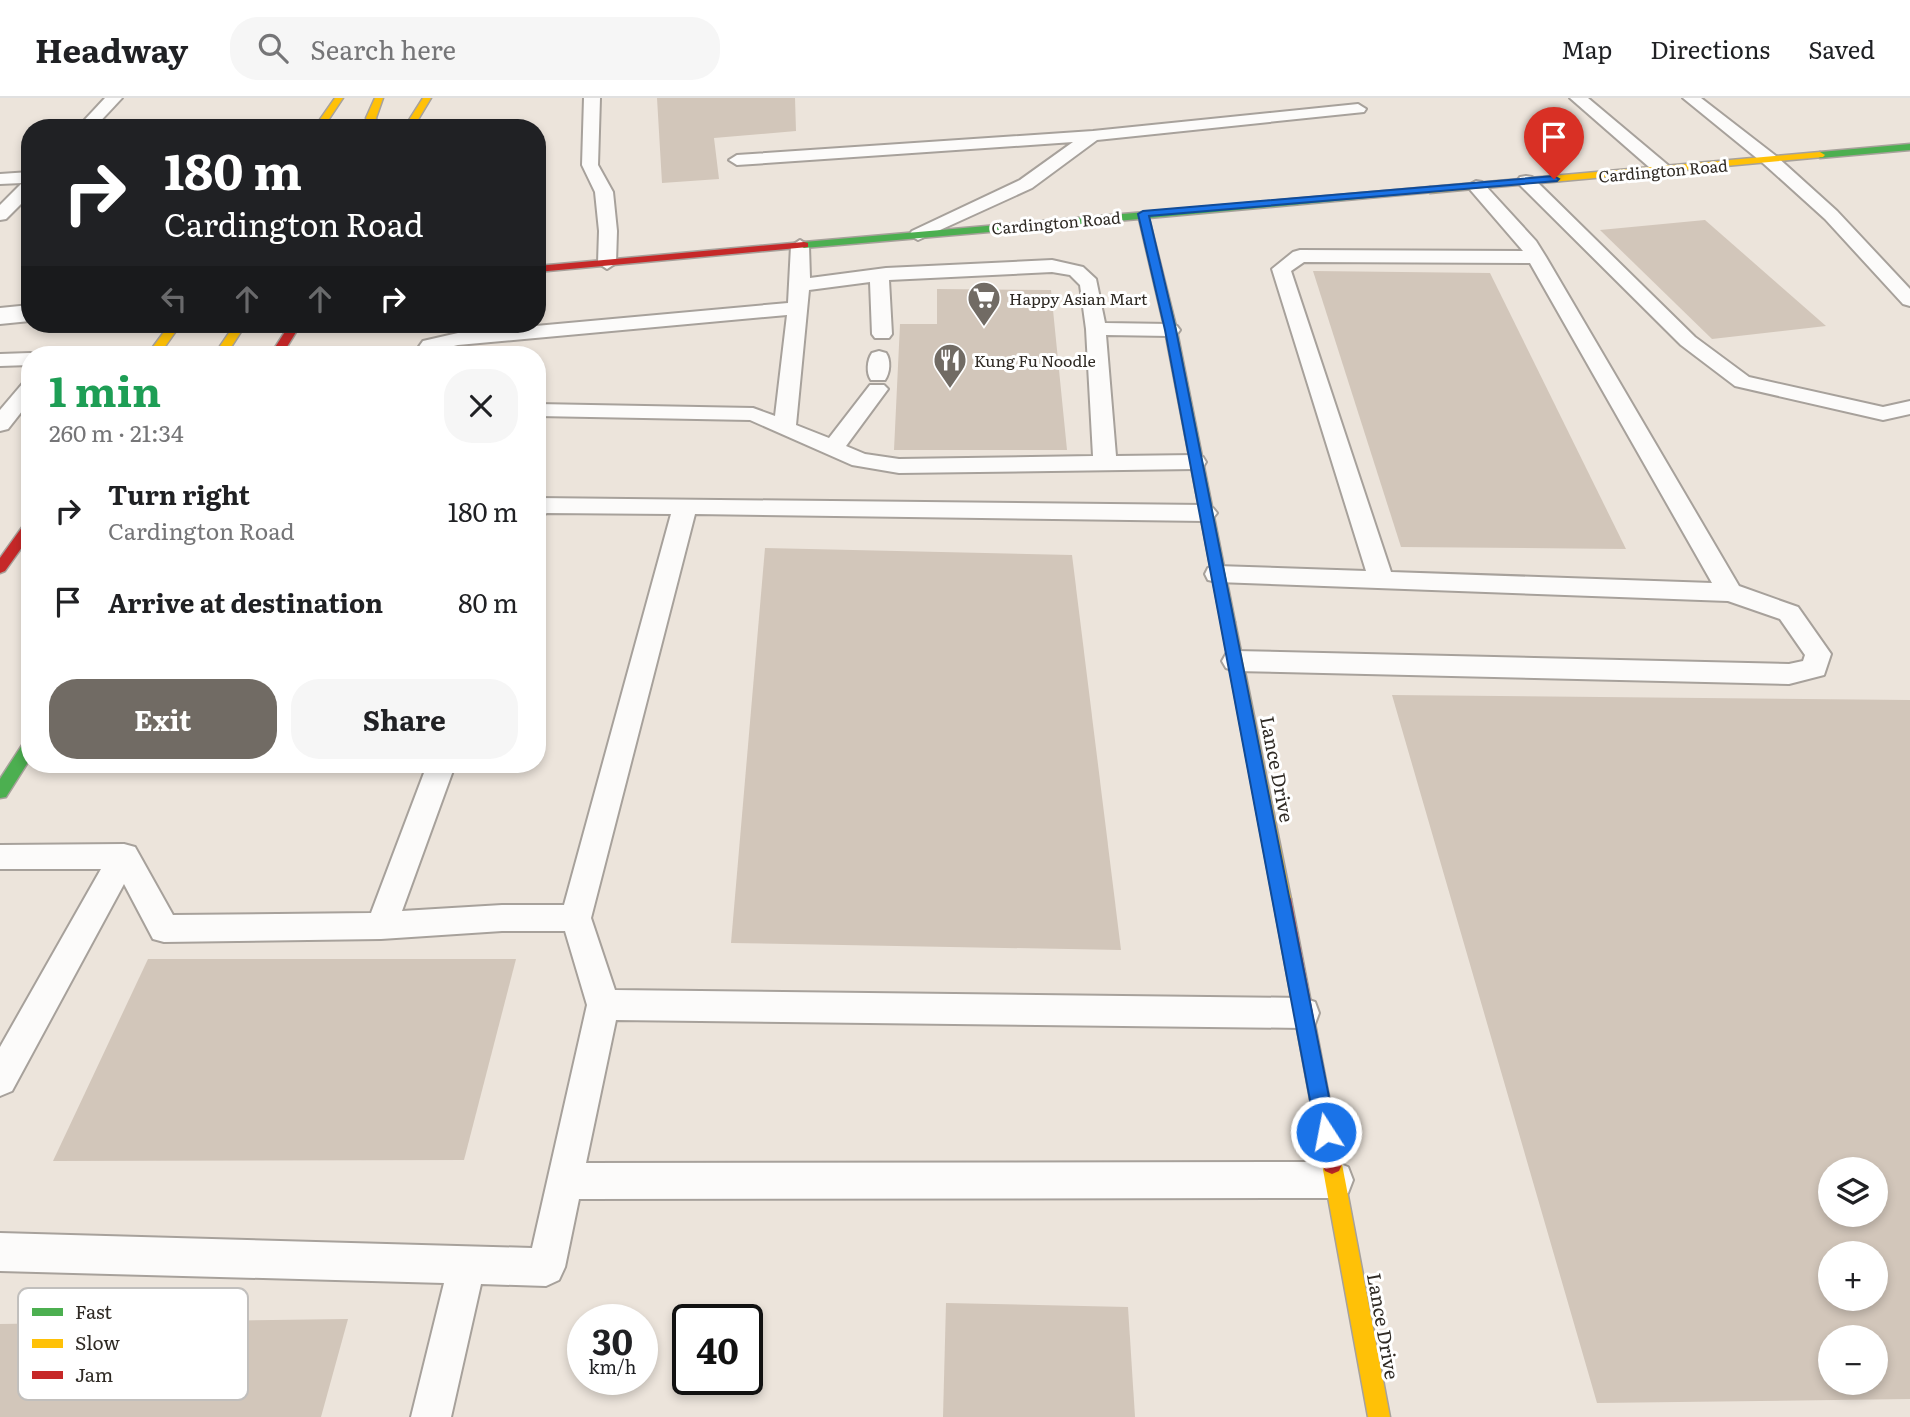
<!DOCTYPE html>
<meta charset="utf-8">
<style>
body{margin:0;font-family:Literata,serif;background:#f6f6f6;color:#202124;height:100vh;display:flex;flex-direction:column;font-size:26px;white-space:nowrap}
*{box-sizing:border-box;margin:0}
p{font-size:23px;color:#757577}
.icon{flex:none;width:38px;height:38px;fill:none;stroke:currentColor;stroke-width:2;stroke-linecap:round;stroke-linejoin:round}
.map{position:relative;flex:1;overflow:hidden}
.drawer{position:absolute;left:21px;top:248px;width:525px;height:427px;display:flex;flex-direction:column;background:#fff;border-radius:28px;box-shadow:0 4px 10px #0003}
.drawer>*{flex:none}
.banner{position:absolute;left:21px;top:21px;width:525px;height:214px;border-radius:28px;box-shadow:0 4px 10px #0003;background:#202124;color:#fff;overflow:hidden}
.buttons{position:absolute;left:1818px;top:1059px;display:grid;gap:14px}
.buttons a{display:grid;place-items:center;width:70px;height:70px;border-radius:50%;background:#fff;box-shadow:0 4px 10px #0003;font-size:35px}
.speed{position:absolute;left:567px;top:1206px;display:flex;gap:14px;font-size:35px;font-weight:700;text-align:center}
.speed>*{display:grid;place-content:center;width:91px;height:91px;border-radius:50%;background:#fff;box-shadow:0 4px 10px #0003;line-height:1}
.speed small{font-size:18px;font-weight:400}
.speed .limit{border:4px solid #111;border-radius:10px;background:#fff;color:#111}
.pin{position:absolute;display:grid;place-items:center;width:60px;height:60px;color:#fff;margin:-72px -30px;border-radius:50% 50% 50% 0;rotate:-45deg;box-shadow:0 0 7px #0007}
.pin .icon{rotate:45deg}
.me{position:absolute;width:77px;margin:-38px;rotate:349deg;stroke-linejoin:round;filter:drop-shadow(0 0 5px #0008)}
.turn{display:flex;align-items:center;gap:24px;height:147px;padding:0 28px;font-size:32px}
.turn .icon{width:91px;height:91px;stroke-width:2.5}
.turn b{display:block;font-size:49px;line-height:60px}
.lanes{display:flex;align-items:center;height:66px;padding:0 28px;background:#0003;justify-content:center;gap:35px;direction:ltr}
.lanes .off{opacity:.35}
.round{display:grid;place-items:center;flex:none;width:74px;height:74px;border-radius:28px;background:#f6f6f6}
.overview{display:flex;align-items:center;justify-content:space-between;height:119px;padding:0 28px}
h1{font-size:42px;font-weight:700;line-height:52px;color:#1e9e55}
.action{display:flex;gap:14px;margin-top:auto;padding:14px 28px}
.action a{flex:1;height:80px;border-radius:28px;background:#716b64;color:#fff;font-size:28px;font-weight:700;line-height:80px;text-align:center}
.action a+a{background:#f6f6f6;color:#202124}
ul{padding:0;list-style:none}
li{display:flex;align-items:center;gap:21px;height:91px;padding:0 28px}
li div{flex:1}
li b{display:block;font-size:26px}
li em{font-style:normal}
header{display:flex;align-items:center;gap:42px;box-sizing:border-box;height:98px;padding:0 35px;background:#fff;border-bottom:2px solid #e0e0e0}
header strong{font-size:33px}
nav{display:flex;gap:38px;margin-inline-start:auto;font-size:24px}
.search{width:490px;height:63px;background:#f6f6f6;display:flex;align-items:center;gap:18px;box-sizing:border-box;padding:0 24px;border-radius:28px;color:#757577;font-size:26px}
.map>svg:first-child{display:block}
.building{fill:#d2c6ba;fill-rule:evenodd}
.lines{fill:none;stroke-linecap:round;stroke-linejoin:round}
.lane-casing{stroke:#a7a19b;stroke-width:4}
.street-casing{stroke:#a7a19b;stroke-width:4}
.fast-casing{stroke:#a7a19b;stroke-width:3}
.slow-casing{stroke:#a7a19b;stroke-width:3}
.jam-casing{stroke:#a7a19b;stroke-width:3}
.lane{fill:#fcfbfa;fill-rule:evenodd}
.street{fill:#fcfbfa;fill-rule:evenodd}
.fast{fill:#4caf50;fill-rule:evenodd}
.slow{fill:#ffc107;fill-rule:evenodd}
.jam{fill:#c62828;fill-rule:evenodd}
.route{fill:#1a73e8;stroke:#114b97;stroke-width:2}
.labels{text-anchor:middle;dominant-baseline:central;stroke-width:6;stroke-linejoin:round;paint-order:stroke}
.far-street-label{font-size:16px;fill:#2f2a24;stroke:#fff}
.far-poi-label{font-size:16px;fill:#2f2a24;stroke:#fff;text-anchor:start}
.street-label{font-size:19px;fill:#2f2a24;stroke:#fff}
.key{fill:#fff;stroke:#c1bfbd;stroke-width:2}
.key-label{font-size:19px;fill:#2f2a24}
</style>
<header>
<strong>Headway</strong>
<div class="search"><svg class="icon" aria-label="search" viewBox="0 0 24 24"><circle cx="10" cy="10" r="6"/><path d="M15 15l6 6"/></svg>Search here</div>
<nav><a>Map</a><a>Directions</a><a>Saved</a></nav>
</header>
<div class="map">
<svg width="1910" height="1319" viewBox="0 0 1910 1319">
<rect width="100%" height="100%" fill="#ece4db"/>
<g class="building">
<path d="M657,0H795L796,33L714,40L719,81L662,85Z"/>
<path d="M1705,122L1826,228L1712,241L1600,132Z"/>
<path d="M1313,173L1490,175L1626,451L1401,449Z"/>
<path d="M937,191L1051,192L1067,352H894L900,226H937Z"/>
<path d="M765,450L1072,457L1121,852L731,845Z"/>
<path d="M1392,597L1910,602V1301L1597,1305ZM1830,1071H1876V1116H1830ZM1830,1155H1876V1200H1830ZM1830,1239H1876V1284H1830Z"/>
<path d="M148,861H516L464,1062L53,1063Z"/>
<path d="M946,1205L1128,1209L1135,1319H943Z"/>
<path d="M348,1221L321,1319H0V1226Z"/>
</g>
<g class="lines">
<defs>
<g id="lane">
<path d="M105,0H122L94,30H77Z"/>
<path d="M584,0H600L598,67L613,94L617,133L616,165L607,171L598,165L599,133L595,94L582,67Z"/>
<path d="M1570,0H1588L1669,68L1672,72L1669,76H1657Z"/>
<path d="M1683,0H1701L1776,58L1837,113L1910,191V208L1903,206L1825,121L1764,66Z"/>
<path d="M1358,6L1366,11L1364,14L1097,42L1032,90L918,142L909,137L912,133L1020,82L1073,44L737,67L729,62L737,57L1093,33Z"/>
<path d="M30,74V97L6,121L0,122V107L22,85L0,86V76Z"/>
<path d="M1526,78L1532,79L1695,239L1749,279L1883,309L1910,303V316L1883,322L1735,288L1681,247L1520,87L1517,83L1520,79Z"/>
<path d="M1476,83L1482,84L1536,143L1546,159L1739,488L1798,509L1831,556L1824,577L1789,586L1235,573L1226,570L1222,563L1226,556L1235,553L1789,566L1803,563L1805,557L1780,521L1728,503L1217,484L1208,482L1205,476L1208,470L1217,468L1366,473L1272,171L1293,154L1300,152L1523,153L1467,88ZM1304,164L1530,165L1712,485L1391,474L1291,173Z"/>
<path d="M800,142L809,148L810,180L886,170L1052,162L1083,169L1096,181L1105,225L1170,226L1177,228L1180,232L1177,236L1170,238L1106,237L1116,358L1195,357L1203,359L1206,364L1203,369L1195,371L899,375L852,367L750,322L537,318V306L753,310L775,318L787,217L458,247L437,252L433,257H413L423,243L458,235L788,205L791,148ZM1052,174L1070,177L1080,187L1086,231L1093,358L899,361L865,356L846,348L888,291L884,287H870L829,340L796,327L809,192L870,184L872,236L875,240H889L892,236L889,182Z"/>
<path d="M879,253L886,255C891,262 890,275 885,282H871C866,275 867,262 872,255Z"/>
<path d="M30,255L38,257H30V267L0,268V256Z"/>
<path d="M30,283V303L8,331L0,333V312L23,285Z"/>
<path d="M537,400L1205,407L1213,410L1217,415L1213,420L1205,423L695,416L591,820L615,892L1303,900L1315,904L1319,915L1315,926L1303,930L616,922L586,1065L1335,1064L1348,1069L1353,1082L1348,1095L1335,1100L579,1101L565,1169L559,1182L546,1188L481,1186L451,1319H411L444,1185L0,1173V1135L532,1150L587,907L565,833H502L381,841L164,844L153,841L124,786L12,993L0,998V949L101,771H0V747L124,746L135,749L173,817L371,815L427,667H455L402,813L502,807H564L671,416L547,415L537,420Z"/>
</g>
<path id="street" d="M30,207V223L0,226V210Z"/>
<g id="fast">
<path d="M1910,46V52L1820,60L1815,57L1820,54Z"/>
<path d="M1430,89L1433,90V94L1149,120L1176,228L1235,524L1228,529L1221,524L1164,228L1139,121L804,150L799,147L804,144Z"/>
<path d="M30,642V661L6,699L0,700V681L24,644Z"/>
</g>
<g id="slow">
<path d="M335,0H343L323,30H314Z"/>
<path d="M375,0H383L376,20L379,30H370L366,20Z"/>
<path d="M423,0H431L413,30H404Z"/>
<path d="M1820,54L1825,57L1823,59L1430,95L1425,92L1430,89Z"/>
<path d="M170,226H181L159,257H147Z"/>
<path d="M235,226H246L226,257H214Z"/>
<path d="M1228,519L1235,524L1291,801L1288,806L1282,808L1276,806L1273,801L1221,524Z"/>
<path d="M1332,1056L1339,1059L1342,1066L1390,1319H1368L1322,1066L1325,1059Z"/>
</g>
<g id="jam">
<path d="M804,144L808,145V149L537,174V168Z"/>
<path d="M290,226H301L282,257H270Z"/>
<path d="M30,424V438L5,473L0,475V460L25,425Z"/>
<path d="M1282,794L1288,796L1291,801L1342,1066L1339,1073L1332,1076L1325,1073L1322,1066L1273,801L1276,796Z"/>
</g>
</defs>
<use href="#lane" class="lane-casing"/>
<use href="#street" class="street-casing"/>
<use href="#fast" class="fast-casing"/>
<use href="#slow" class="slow-casing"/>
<use href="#jam" class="jam-casing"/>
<use href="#lane" class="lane"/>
<use href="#street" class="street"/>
<use href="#fast" class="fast"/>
<use href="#slow" class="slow"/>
<use href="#jam" class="jam"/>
</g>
<path class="route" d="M1554,78L1559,81L1557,83L1149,118L1176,232L1336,1034L1333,1041L1326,1044L1319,1041L1316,1034L1165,232L1138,116L1143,113Z"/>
<defs>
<symbol id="supermarket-pin" viewBox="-11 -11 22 30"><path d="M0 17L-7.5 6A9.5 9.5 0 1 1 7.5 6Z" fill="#716b64" stroke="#fff"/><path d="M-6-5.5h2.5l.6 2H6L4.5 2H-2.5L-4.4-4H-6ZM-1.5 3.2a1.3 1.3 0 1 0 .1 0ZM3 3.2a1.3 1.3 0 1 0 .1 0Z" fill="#fff"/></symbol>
<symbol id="restaurant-pin" viewBox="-11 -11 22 30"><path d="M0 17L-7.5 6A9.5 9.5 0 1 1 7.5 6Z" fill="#716b64" stroke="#fff"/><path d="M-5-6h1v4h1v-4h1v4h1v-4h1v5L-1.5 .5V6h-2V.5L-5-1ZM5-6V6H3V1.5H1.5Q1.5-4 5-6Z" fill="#fff"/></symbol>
</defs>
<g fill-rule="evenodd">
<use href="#supermarket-pin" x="965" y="181" width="38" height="52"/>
<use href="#restaurant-pin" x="931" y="243" width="38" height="52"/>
</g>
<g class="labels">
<g class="far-street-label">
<text transform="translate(1663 72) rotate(-5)">Cardington Road</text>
<text transform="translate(1056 124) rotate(-5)">Cardington Road</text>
</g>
<g class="far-poi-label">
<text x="1009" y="200">Happy Asian Mart</text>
<text x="974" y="262">Kung Fu Noodle</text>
</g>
<g class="street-label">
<text transform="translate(1278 671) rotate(79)">Lance Drive</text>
<text transform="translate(1384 1228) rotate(80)">Lance Drive</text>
</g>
</g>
<rect x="18" y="1190" width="230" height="112" rx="10" class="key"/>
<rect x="32" y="1210" width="31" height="8" fill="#4caf50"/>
<rect x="32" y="1241" width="31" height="9" fill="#ffc107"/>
<rect x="32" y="1273" width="31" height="8" fill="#c62828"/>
<g class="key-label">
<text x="75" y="1221">Fast</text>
<text x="75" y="1252">Slow</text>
<text x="75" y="1284">Jam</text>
</g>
</svg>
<div class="buttons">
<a><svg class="icon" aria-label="layers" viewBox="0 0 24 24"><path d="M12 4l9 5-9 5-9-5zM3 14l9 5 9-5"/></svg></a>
<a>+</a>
<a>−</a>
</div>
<div class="speed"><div>30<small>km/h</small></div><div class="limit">40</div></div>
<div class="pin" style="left:1554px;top:81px;background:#d93025"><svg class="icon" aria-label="arrive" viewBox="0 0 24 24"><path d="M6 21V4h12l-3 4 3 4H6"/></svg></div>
<svg class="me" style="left:1326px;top:1034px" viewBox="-20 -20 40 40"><circle r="17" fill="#1a73e8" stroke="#fff" stroke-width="3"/><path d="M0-11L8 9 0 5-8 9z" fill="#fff"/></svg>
<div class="banner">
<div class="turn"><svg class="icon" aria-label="right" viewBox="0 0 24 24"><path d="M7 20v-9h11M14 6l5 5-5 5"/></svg><div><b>180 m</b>Cardington Road</div></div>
<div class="lanes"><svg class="icon off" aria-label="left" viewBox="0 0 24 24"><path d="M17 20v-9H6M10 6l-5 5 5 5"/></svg><svg class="icon off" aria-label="ahead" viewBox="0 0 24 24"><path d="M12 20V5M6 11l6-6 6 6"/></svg><svg class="icon off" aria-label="ahead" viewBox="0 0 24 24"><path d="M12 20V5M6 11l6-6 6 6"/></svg><svg class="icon" aria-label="right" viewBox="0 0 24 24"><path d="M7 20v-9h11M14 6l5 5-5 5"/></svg></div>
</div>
<section class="drawer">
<div class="overview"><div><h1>1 min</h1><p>260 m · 21:34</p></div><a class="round"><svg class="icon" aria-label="close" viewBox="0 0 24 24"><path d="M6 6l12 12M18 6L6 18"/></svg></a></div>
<ul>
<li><svg class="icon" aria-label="right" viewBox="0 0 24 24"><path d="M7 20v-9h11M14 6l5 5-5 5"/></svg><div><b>Turn right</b><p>Cardington Road</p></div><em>180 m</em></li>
<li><svg class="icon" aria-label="arrive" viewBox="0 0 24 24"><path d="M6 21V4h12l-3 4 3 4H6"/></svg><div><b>Arrive at destination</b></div><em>80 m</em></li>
</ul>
<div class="action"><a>Exit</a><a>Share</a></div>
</section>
</div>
